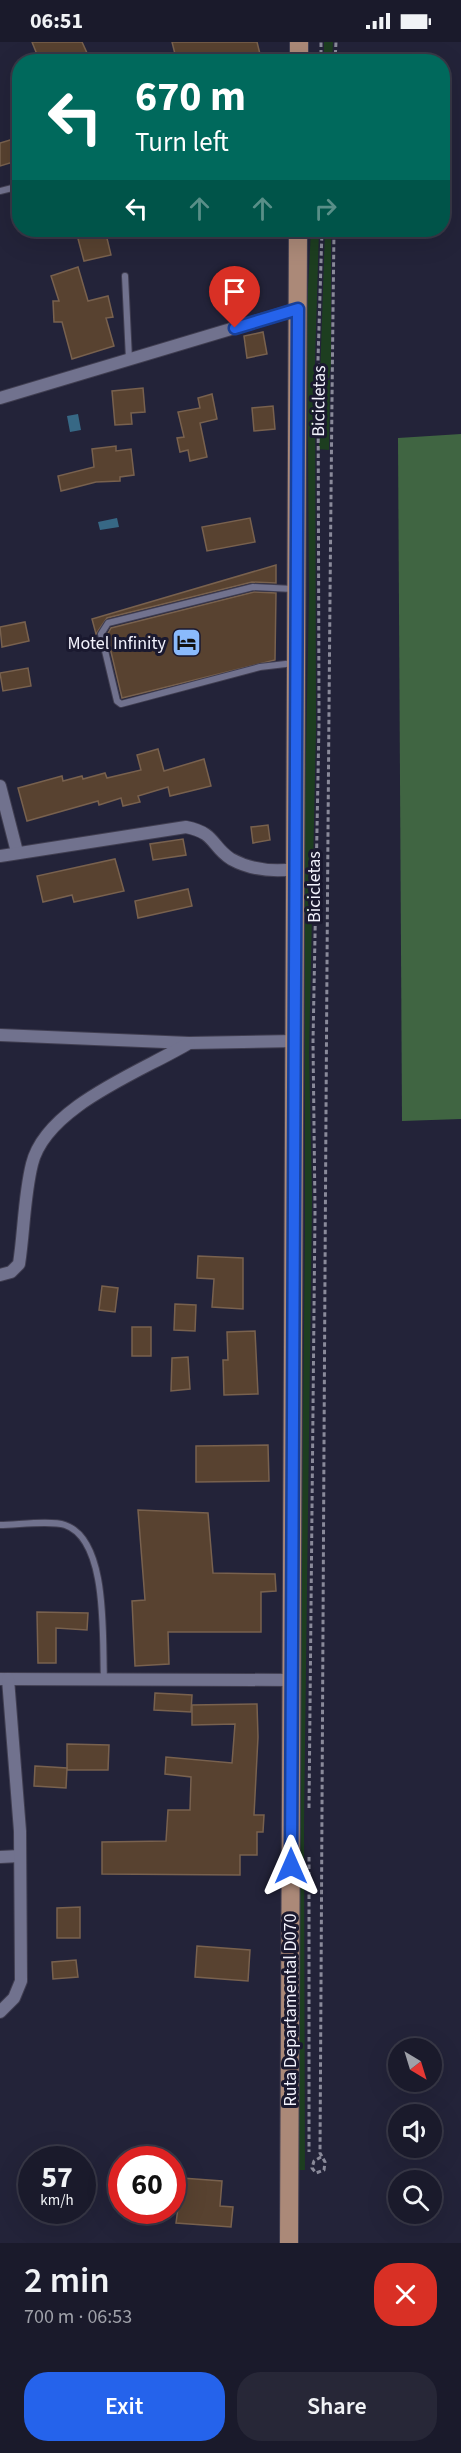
<!DOCTYPE html>
<meta charset="utf-8">
<style>
body{margin:0;font-family:"Source Sans 3",sans-serif;background:#272737;color:#f1f3f6;height:100vh;display:flex;flex-direction:column;font-size:22px;white-space:nowrap}
*{box-sizing:border-box;margin:0}
p{font-size:20px;color:#9fa1a9}
.icon{flex:none;width:33px;height:33px;fill:none;stroke:currentColor;stroke-width:2;stroke-linecap:round;stroke-linejoin:round}
.map{position:relative;height:2201px;overflow:hidden}
.side{display:flex;flex-direction:column;background:#1a1a2b;flex:1}
.side>*{flex:none}
.top-card{position:absolute;left:12px;top:12px;width:438px;height:183px;border-radius:24px;box-shadow:0 6px 24px #0002,0 0 0 2px #383847;background:#00695c;color:#fff;overflow:hidden}
.needle{width:39px;rotate:142deg}
.buttons{position:absolute;left:388px;top:1996px;display:grid;gap:12px}
.buttons a{display:grid;place-items:center;width:54px;height:54px;border-radius:50%;background:#1a1a2b;box-shadow:0 6px 24px #0002,0 0 0 2px #383847;font-size:30px}
.speed{position:absolute;left:18px;top:2104px;display:flex;gap:12px;font-size:30px;font-weight:700;text-align:center}
.speed>*{display:grid;place-content:center;width:78px;height:78px;border-radius:50%;background:#1a1a2b;box-shadow:0 6px 24px #0002,0 0 0 2px #383847;line-height:1}
.speed small{font-size:15px;font-weight:400}
.speed .limit{border:9px solid #d22;background:#fff;color:#111}
.pin{position:absolute;display:grid;place-items:center;width:51px;height:51px;color:#fff;margin:-62px -26px;border-radius:50% 50% 50% 0;rotate:-45deg;box-shadow:0 0 6px #0007}
.pin .icon{rotate:45deg}
.me{position:absolute;width:66px;margin:-33px;rotate:0deg;stroke-linejoin:round;filter:drop-shadow(0 0 4px #0008)}
.turn{display:flex;align-items:center;gap:21px;height:126px;padding:0 24px;font-size:27px}
.turn .icon{width:78px;height:78px;stroke-width:2.5}
.turn b{display:block;font-size:42px;line-height:51px}
.lanes{display:flex;align-items:center;height:57px;padding:0 24px;background:#0003;justify-content:center;gap:30px;direction:ltr}
.lanes .off{opacity:.35}
.round{display:grid;place-items:center;flex:none;width:63px;height:63px;border-radius:24px;background:#272737}
.head{display:flex;align-items:center;justify-content:space-between;height:102px;padding:0 24px}
h1{font-size:36px;font-weight:600;line-height:45px}
.cta{display:flex;gap:12px;margin-top:auto;padding:12px 24px}
.cta a{flex:1;height:69px;border-radius:24px;background:#2563eb;color:#fff;font-size:24px;font-weight:600;line-height:69px;text-align:center}
.cta a+a{background:#272737;color:#f1f3f6}
.status{display:flex;justify-content:space-between;align-items:center;height:42px;padding:0 30px;background:#1a1a2b;direction:ltr}
.status svg{height:16px;fill:currentColor}
.map>svg:first-child{display:block}
.green{fill:#1d3e20}
.forest{fill:#406542}
.water{fill:#376885}
.building{fill:#584230;stroke:#78614e;stroke-width:1.5}
.lines{fill:none;stroke-linecap:round;stroke-linejoin:round}
.service-casing{stroke:#403e51;stroke-width:8}
.minor-casing{stroke:#403e51;stroke-width:14}
.primary-casing{stroke:#403e51;stroke-width:20}
.path{stroke:#8a8a9a;stroke-width:3;stroke-dasharray:4.5 3;stroke-linecap:butt}
.service{stroke:#71728e;stroke-width:6}
.minor{stroke:#71728e;stroke-width:12}
.primary{stroke:#ab8978;stroke-width:18}
.route-casing{stroke:#184099;stroke-width:15}
.route{stroke:#2563eb;stroke-width:10}
.labels{text-anchor:middle;dominant-baseline:central;stroke-width:6;stroke-linejoin:round;paint-order:stroke}
.street-label{font-size:18px;fill:#f3f3fd;stroke:#1a192f}
.poi-label{font-size:18px;fill:#f3f3fd;stroke:#1a192f;text-anchor:end}
</style>
<div class="status"><b>06:51</b><svg viewBox="0 0 49 12"><path d="M0 12V9h3v3zM5 12V6h3v6zM10 12V3h3v9zM15 12V0h3v12zM26 1h20v11H26zM47 4h2v5h-2z"/></svg></div>
<div class="map">
<svg width="461" height="2201" viewBox="0 0 461 2201">
<rect width="100%" height="100%" fill="#232339"/>
<g class="green">
<path d="M324,0H333L332,19H324Z"/>
<path d="M311,188H319L315,319L316,687L309,1011L312,1156L304,1783L305,2128H296L299,2017L300,1657L305,1189V761L309,554L307,266Z"/>
<path d="M325,188H331V323L329,336H320Z"/>
<path d="M330,338L329,408L319,407L320,339Z"/>
</g>
<path class="forest" d="M461,392V1077L402,1079L398,396Z"/>
<g class="water">
<path d="M78,372L81,388L70,390L67,374Z"/>
<path d="M117,476L119,485L100,488L98,480Z"/>
</g>
<g class="building">
<path d="M32,0H82L87,11L69,20H40Z"/>
<path d="M172,0H257L262,20H177Z"/>
<path d="M20,95V118L0,124V101Z"/>
<path d="M105,188L111,213L84,219L77,193Z"/>
<path d="M78,225L88,259L108,254L113,275L106,276L114,304L72,317L62,280H54L53,259H59L51,234Z"/>
<path d="M263,290L267,312L247,316L244,294Z"/>
<path d="M143,346L145,370L131,371L132,382L115,383L112,349Z"/>
<path d="M212,352L217,377L200,381L207,415L190,419L188,408L180,410L177,396L184,395L178,370L200,366L198,356Z"/>
<path d="M273,364L275,387L254,389L252,366Z"/>
<path d="M116,404V409L131,407L134,433L120,435V439L96,440L61,449L58,434L94,425L92,407Z"/>
<path d="M250,476L255,500L207,509L202,485Z"/>
<path d="M276,523V541L252,540L107,576L96,592L92,577Z"/>
<path d="M254,550L276,551L275,618L122,656L107,593L111,586Z"/>
<path d="M25,580L29,599L2,605L0,585Z"/>
<path d="M28,626L31,644L3,649L0,631Z"/>
<path d="M158,707L164,729L204,717L211,744L170,754L168,745L138,754L140,760L123,764L121,756L99,763L98,759L27,779L18,746L62,734L63,739L82,734L83,737L105,731L107,736L141,728L137,713Z"/>
<path d="M268,783L270,798L253,801L251,785Z"/>
<path d="M183,797L186,813L153,818L150,802Z"/>
<path d="M115,817L124,849L74,860L72,853L43,860L37,834Z"/>
<path d="M188,847L192,864L138,876L135,859Z"/>
<path d="M198,1214L243,1216V1267L212,1265L214,1237L197,1236Z"/>
<path d="M102,1244L118,1246L115,1270L99,1268Z"/>
<path d="M175,1262L196,1263L195,1289L174,1288Z"/>
<rect x="132" y="1285" width="19" height="29"/>
<path d="M255,1289L258,1352L224,1353L223,1318H228L227,1290Z"/>
<path d="M188,1315L190,1347L171,1349L172,1316Z"/>
<path d="M268,1403L269,1439L196,1440V1404Z"/>
<path d="M138,1468L208,1471L213,1531L275,1532L276,1549L261,1550V1590H168L169,1622L135,1624L132,1559L145,1558Z"/>
<path d="M37,1570L88,1571L87,1588L56,1586V1621H38Z"/>
<path d="M155,1651L192,1653L191,1670L154,1668Z"/>
<path d="M257,1662L258,1695L254,1773H264L263,1790H257V1813H240V1833L102,1832V1800L166,1799L168,1768H190L191,1735L165,1732L166,1715L232,1721L235,1682L192,1683V1663Z"/>
<path d="M67,1702L109,1703L108,1728H67Z"/>
<path d="M35,1724L67,1726L66,1746L34,1744Z"/>
<path d="M80,1865V1896H57V1866Z"/>
<path d="M197,1904L250,1908L248,1939L195,1935Z"/>
<path d="M76,1918L78,1935L53,1937L52,1920Z"/>
<path d="M182,2136L222,2139L220,2164L233,2165L231,2185L176,2181Z"/>
</g>
<g class="lines">
<defs>
<g id="service">
<path d="M0,149L20,144"/>
<path d="M125,234L129,317"/>
<path d="M293,547L253,545L108,581L101,592L117,659L121,662L260,625L294,621"/>
<path d="M0,1483C17,1483 50,1478 65,1483C109,1498 102,1598 104,1638"/>
</g>
<g id="minor">
<path d="M0,356L298,267"/>
<path d="M0,744L17,810"/>
<path d="M0,814L186,785C216,791 211,804 231,817C251,828 274,830 296,827"/>
<path d="M0,993L189,1001L295,999"/>
<path d="M0,1233L11,1230L19,1222C24,1190 24,1154 32,1122C46,1064 143,1029 189,1001"/>
<path d="M1,1637L292,1638"/>
<path d="M0,1815L20,1814"/>
<path d="M0,1970L14,1956L21,1939L20,1789L8,1637"/>
</g>
<g id="primary">
<path d="M299,20V0"/>
<path d="M289,2201L298,188"/>
</g>
</defs>
<use href="#service" class="service-casing"/>
<use href="#minor" class="minor-casing"/>
<use href="#primary" class="primary-casing"/>
<g class="path">
<path d="M321,20V0"/>
<path d="M335,20L336,0"/>
<path d="M309,1766L315,1168L313,1000L319,682L318,318L322,188"/>
<path d="M309,1815V2110"/>
<path d="M321,2115L314,2119L312,2126L316,2131L324,2128L325,2120L320,2111C324,1470 326,829 334,188"/>
</g>
<use href="#service" class="service"/>
<use href="#minor" class="minor"/>
<use href="#primary" class="primary"/>
</g>
<g class="lines">
<defs>
<path id="route" d="M235,286L298,267L291,1824"/>
</defs>
<use href="#route" class="route-casing"/>
<use href="#route" class="route"/>
</g>
<defs>
<symbol id="hotel-square" viewBox="-11 -11 22 22"><rect x="-9" y="-9" width="18" height="18" rx="4" fill="#8abafc" stroke="#1a192f"/><path d="M-6-4.5h1.5V1H6V5H4.5V3h-9V5H-6ZM-4 0a1.8 1.8 0 1 1 3.6 0ZM.5 0V-2.5h3Q6-2.5 6 0Z" fill="#111"/></symbol>
</defs>
<g fill-rule="evenodd">
<use href="#hotel-square" x="170" y="584" width="33" height="33"/>
</g>
<g class="labels">
<g class="street-label">
<text transform="translate(319 359) rotate(-89)">Bicicletas</text>
<text transform="translate(314 845) rotate(-90)">Bicicletas</text>
<text transform="translate(290 1968) rotate(-90)">Ruta Departamental D070</text>
</g>
<g class="poi-label">
<text x="166" y="601">Motel Infinity</text>
</g>
</g>
</svg>
<div class="buttons">
<a><svg class="needle" viewBox="-14 -14 28 28"><path d="M0-13l5 13h-10z" fill="#e53935"/><path d="M0 13l5-13h-10z" fill="#9fa1a9"/></svg></a>
<a><svg class="icon" aria-label="sound" viewBox="0 0 24 24"><path d="M4 9h4l5-4v14l-5-4H4zM17 9q2 3 0 6"/></svg></a>
<a><svg class="icon" aria-label="search" viewBox="0 0 24 24"><circle cx="10" cy="10" r="6"/><path d="M15 15l6 6"/></svg></a>
</div>
<div class="speed"><div>57<small>km/h</small></div><div class="limit">60</div></div>
<div class="pin" style="left:235px;top:286px;background:#d93025"><svg class="icon" aria-label="arrive" viewBox="0 0 24 24"><path d="M6 21V4h12l-3 4 3 4H6"/></svg></div>
<svg class="me" style="left:291px;top:1824px" viewBox="-20 -20 40 40"><path d="M0-17L14 15 0 8-14 15z" fill="#2563eb" stroke="#fff" stroke-width="4"/></svg>
<div class="top-card">
<div class="turn"><svg class="icon" aria-label="left" viewBox="0 0 24 24"><path d="M17 20v-9H6M10 6l-5 5 5 5"/></svg><div><b>670 m</b>Turn left</div></div>
<div class="lanes"><svg class="icon" aria-label="left" viewBox="0 0 24 24"><path d="M17 20v-9H6M10 6l-5 5 5 5"/></svg><svg class="icon off" aria-label="ahead" viewBox="0 0 24 24"><path d="M12 20V5M6 11l6-6 6 6"/></svg><svg class="icon off" aria-label="ahead" viewBox="0 0 24 24"><path d="M12 20V5M6 11l6-6 6 6"/></svg><svg class="icon off" aria-label="right" viewBox="0 0 24 24"><path d="M7 20v-9h11M14 6l5 5-5 5"/></svg></div>
</div>
</div>
<section class="side">
<div class="head"><div><h1>2 min</h1><p>700 m · 06:53</p></div><a class="round" style="background:#d93025;color:#fff"><svg class="icon" aria-label="close" viewBox="0 0 24 24"><path d="M6 6l12 12M18 6L6 18"/></svg></a></div>
<div class="cta"><a>Exit</a><a>Share</a></div>
</section>
